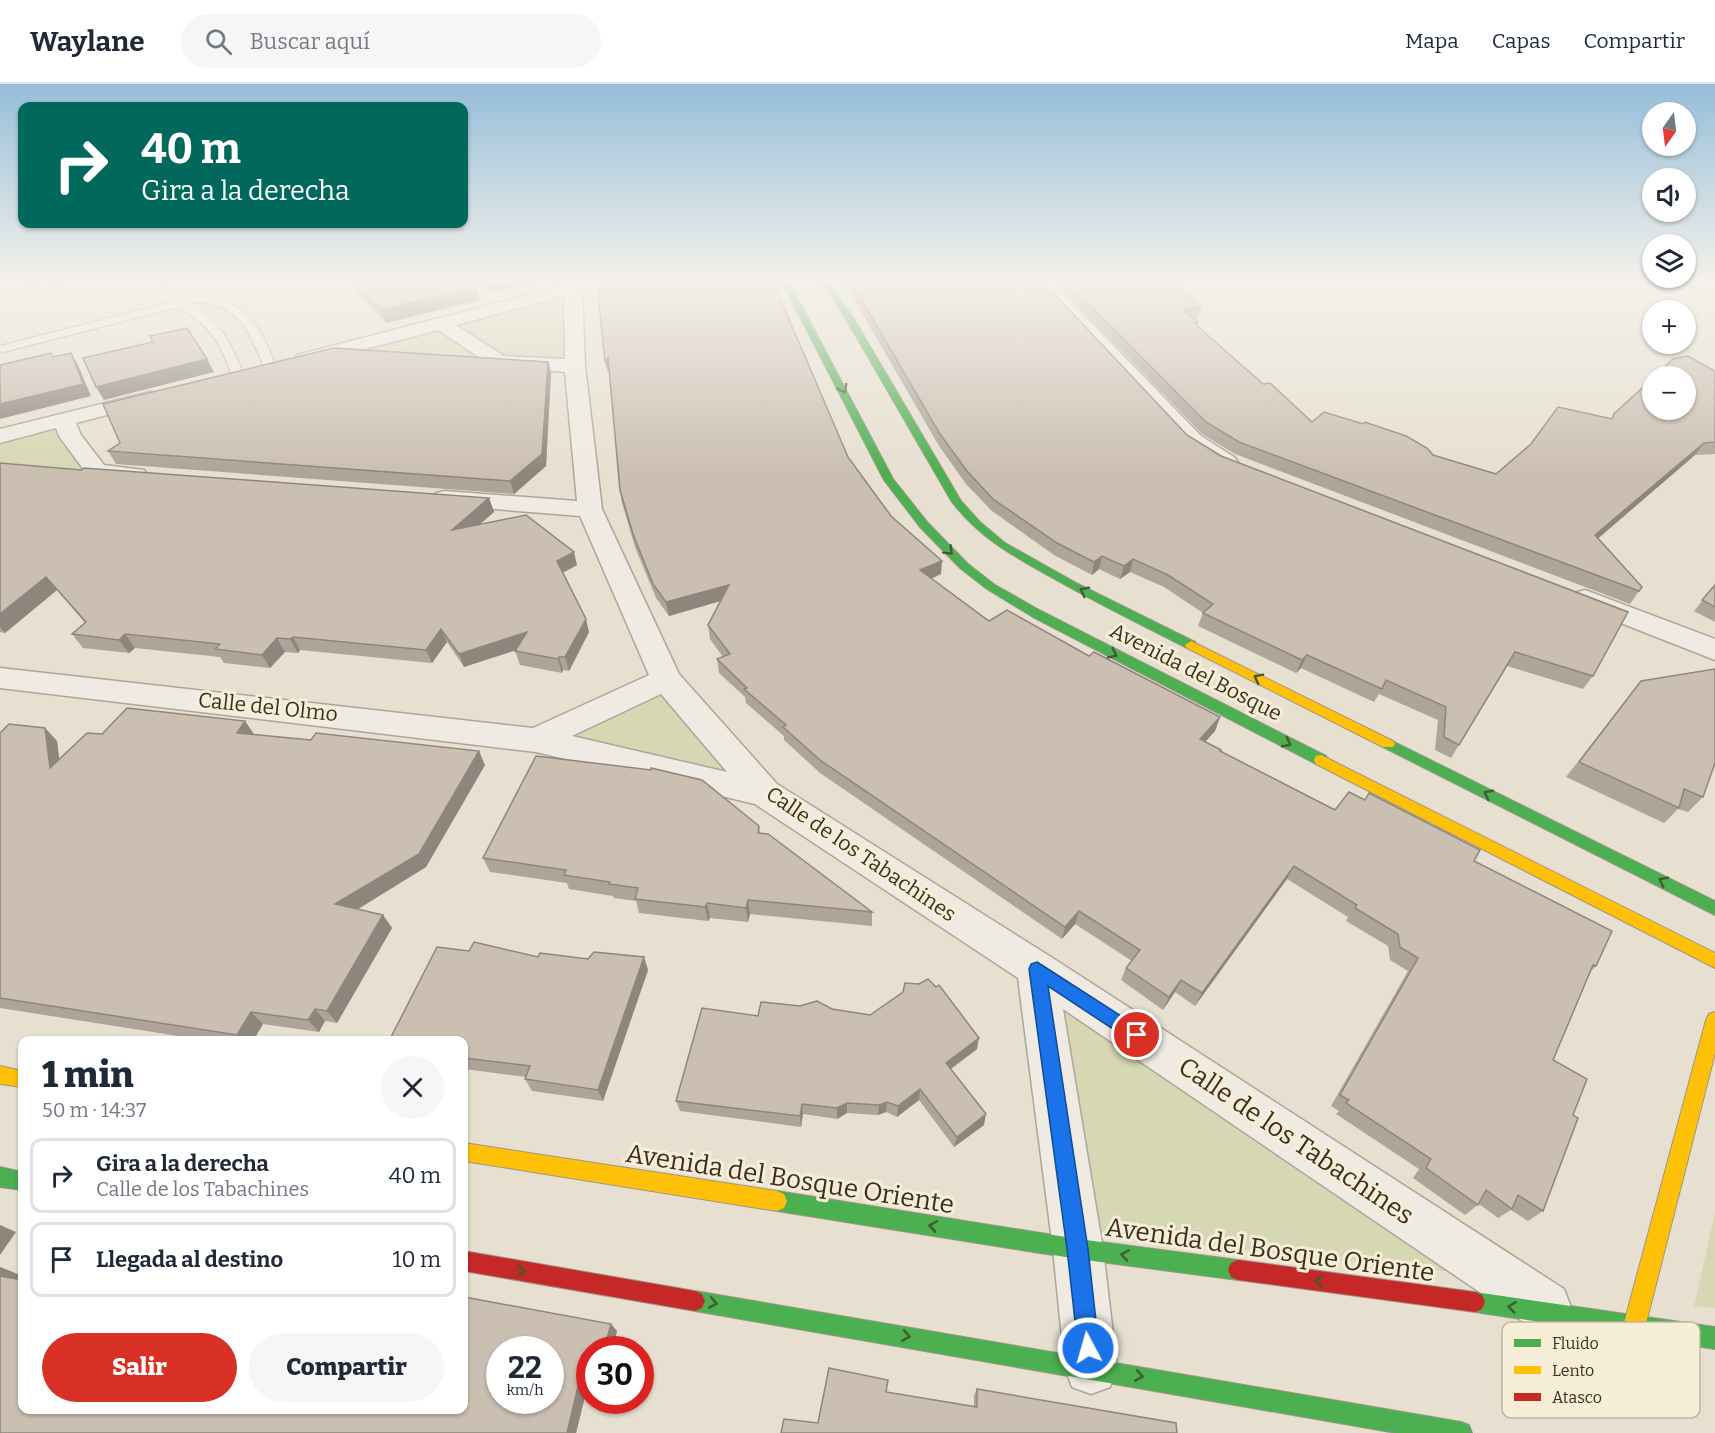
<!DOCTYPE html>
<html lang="es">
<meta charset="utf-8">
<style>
body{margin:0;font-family:Bitter,serif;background:#f6f6f7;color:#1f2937;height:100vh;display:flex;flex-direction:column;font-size:22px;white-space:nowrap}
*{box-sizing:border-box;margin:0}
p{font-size:20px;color:#747a83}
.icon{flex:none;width:33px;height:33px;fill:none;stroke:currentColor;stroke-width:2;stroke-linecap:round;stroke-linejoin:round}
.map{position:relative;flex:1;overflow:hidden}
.details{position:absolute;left:18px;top:952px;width:450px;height:378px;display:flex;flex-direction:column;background:#fff;border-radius:12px;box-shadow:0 2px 4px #0004}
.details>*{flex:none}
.hud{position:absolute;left:18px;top:18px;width:450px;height:126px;border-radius:12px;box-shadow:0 2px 4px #0004;background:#00695c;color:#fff;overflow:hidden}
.needle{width:39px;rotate:194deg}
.tools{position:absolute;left:1642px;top:18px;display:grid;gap:12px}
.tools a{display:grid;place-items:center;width:54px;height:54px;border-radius:50%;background:#fff;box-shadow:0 2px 4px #0004;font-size:30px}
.speed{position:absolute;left:486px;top:1252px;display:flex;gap:12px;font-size:30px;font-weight:700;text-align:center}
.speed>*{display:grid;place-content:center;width:78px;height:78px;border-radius:50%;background:#fff;box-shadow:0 2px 4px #0004;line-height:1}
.speed small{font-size:15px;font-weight:400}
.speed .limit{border:9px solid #d22;background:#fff;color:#111}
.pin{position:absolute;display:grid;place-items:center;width:51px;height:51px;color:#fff;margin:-26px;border:3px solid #fff;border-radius:50%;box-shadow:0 2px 6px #0007}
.me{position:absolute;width:66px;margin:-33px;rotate:354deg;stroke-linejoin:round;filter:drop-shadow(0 0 4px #0008)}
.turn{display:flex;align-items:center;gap:21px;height:126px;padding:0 24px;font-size:27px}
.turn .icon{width:78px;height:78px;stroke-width:2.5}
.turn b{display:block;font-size:42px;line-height:51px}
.round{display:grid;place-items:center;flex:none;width:63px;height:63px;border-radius:32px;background:#f6f6f7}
.overview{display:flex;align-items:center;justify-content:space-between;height:102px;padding:0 24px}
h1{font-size:36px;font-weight:800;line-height:45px}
.action{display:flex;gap:12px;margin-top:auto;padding:12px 24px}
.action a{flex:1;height:69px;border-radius:36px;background:#d93025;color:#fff;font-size:24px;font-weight:800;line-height:69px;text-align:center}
.action a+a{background:#f6f6f7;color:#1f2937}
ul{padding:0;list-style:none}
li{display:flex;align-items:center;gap:18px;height:75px;margin:0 12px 9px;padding:0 12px;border:3px solid #e0e1e3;border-radius:12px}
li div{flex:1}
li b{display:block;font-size:22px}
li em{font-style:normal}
header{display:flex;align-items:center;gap:36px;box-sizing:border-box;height:84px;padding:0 30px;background:#fff;border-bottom:2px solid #e0e1e3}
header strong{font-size:28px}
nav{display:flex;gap:33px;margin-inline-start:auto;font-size:21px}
.search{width:420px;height:54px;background:#f6f6f7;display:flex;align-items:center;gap:15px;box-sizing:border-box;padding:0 21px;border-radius:33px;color:#747a83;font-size:22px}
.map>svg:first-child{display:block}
.green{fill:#d6d7b3}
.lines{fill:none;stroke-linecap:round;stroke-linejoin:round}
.lane-casing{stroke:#ada599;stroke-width:2}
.street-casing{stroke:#ada599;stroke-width:3}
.fast-casing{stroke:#9c958a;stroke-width:2}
.slow-casing{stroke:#9c958a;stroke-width:2}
.jam-casing{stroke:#9c958a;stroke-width:2}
.lane{fill:#efebe3;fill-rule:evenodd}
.street{fill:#efebe3;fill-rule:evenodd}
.fast{fill:#4caf50;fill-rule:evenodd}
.slow{fill:#ffc107;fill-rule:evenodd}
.jam{fill:#c62828;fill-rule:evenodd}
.wall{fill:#afa499}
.shaded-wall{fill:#8e867d}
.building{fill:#cbbfb2;stroke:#8e867d;stroke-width:1.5;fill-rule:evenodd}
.oneway{stroke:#425b31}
.route{fill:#1a73e8;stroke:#114b97;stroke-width:1.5}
.labels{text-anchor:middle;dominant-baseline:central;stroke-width:6;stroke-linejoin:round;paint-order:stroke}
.street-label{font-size:21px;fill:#3d2e20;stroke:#f7eed8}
.near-street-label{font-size:26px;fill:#3d2e20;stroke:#f7eed8}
.key{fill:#f7eed8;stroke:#bfb4a1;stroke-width:1.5}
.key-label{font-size:16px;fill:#3d2e20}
</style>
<header>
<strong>Waylane</strong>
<div class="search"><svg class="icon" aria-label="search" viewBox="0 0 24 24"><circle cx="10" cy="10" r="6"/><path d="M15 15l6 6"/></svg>Buscar aquí</div>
<nav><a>Mapa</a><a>Capas</a><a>Compartir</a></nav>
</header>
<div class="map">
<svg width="1715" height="1349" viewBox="0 0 1715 1349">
<rect width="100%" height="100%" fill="#e7e0d1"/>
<g class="green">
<path d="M573,204L575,282L337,267Z"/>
<path d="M64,336L97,388L0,381V352Z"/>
<path d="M666,595L765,709L536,656Z"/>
<path d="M1048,907L1480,1191L1096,1150Z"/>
<path d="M1715,1129V1224L1694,1222Z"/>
</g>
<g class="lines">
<defs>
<g id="lane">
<path d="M47,198H64L25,211L20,208Z"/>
<path d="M161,198C174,198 178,207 190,210C202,213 215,213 227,218C255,229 266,257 276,283L274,286H266C251,259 248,230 213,221C205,218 199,218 190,220C222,239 230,257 244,291L242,294H234L232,291C219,257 211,243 179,223L0,269V262L175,217L176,211Z"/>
</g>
<g id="street">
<path d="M561,198H606L604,202L582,208L585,282L602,425L679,590L777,700L1051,873L1564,1205L1571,1223L1564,1241L1546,1248L1528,1241L1063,925L1103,1165L1117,1284L1110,1303L1091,1310L1072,1303L1065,1284L1053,1165L1018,894L755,720L536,668L0,604V584L533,644L649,591L580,432L445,421L436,419L433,414L436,409L445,407L577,417L565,288L492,282L438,246L304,281L297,279L294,275L297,271L563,202ZM564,212L565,275L504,272L456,241ZM661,610L727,688L572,652Z"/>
<path d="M1034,198H1052L1201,352L1234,373L1238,378L1234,383L1226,385L1218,383L1185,362Z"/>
<path d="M150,308L157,310L161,314L157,318L76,339L81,351L104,381L144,386L148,391L144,396L136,398L89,393L59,352L56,344L0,359V345Z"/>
<path d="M1585,506L1715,555V576L1575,521L1571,515L1575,509Z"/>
</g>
<g id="fast">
<path d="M782,198H789L893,395L928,439L968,480L995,501L1041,527L1326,672L1328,676L1326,680H1316L1033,533L987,505L960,484L920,443L884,396Z"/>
<path d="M821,198H828L854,235L961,417L980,438L1005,459L1078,500L1195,558L1197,561L1195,564H1187C1141,541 1095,518 1051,493C1012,471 980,454 952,418L846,235Z"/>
<path d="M1388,655L1715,817V831L1383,663L1381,660Z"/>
<path d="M0,1083L22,1088V1106L0,1103Z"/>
<path d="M777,1107L1078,1155L1238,1176L1245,1179L1248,1186L1245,1193L1238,1196L1078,1175L777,1127L770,1124L767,1117L770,1110Z"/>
<path d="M695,1207L1461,1338L1469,1341L1472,1349H1396L695,1227L688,1224L685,1217L688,1210Z"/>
<path d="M1475,1208L1715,1243V1265L1475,1228L1468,1225L1465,1218L1468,1211Z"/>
</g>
<g id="slow">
<path d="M1191,557L1393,657L1395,660L1393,663H1383L1187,564L1185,561Z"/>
<path d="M1321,671L1715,869V884L1316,680L1314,676L1316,672Z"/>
<path d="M1715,928V969L1645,1243L1641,1250L1634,1254L1627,1250L1623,1243L1706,936L1709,930Z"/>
<path d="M0,982L22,987V1003L0,1000Z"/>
<path d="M464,1059L777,1107L784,1110L787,1117L784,1124L777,1127L464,1077Z"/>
</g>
<g id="jam">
<path d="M464,1167L695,1207L702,1210L705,1217L702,1224L695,1227L464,1187Z"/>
<path d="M1238,1176L1475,1208L1482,1211L1485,1218L1482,1225L1475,1228L1238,1196L1231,1193L1228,1186L1231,1179Z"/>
</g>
</defs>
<use href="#lane" class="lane-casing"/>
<use href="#street" class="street-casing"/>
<use href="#fast" class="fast-casing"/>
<use href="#slow" class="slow-casing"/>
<use href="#jam" class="jam-casing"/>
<use href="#lane" class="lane"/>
<use href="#street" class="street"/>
<use href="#fast" class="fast"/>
<use href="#slow" class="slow"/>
<use href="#jam" class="jam"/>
</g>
<g class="wall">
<path d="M353,198L476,203L480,216L386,239L358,210Z"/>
<path d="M477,198H541V199L489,208Z"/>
<path d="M844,198H1043L1187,351L1593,592L1583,605L1507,582L1459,661L1451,674L1435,666L1438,636L1379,610L1374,618L1301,584L1296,589L1198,542L1203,529L1164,503L1130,488L1120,495L1099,485L1092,491L1054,471L992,427L966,400L939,362Z"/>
<path d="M1055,198H1170L1201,223L1198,234L1194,235L1198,238L1197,242L1263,300L1312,338L1496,390L1611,335L1614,330L1715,287V370L1695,371L1598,454L1639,507L1630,520L1235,370L1202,350Z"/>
<path d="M605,277L848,373L891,432L941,490L931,495L989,537L1089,572L1220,633L1215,647L1205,658L1221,666L1220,668L1335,726L1474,777L1596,882L1590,888L1553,976L1573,1031L1543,1127L1528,1137L1511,1126L1498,1134L1479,1120L1465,1131L1413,1094L1419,1085L1336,1030L1339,1027L1331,1022L1408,887L1390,876L1388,862L1346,837L1348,833L1287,795L1195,922L1175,908L1163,926L1121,896L1126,884L1132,877L1075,840L1062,855L820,689L784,656V652L746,619L745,613L719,589L717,575L723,573L710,555L708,541L720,517L669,532L656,514L635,463L622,419L620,406L609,287L608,288Z"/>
<path d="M548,278L551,289L546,382L514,410L116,380L108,367Z"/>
<path d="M0,379L81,386L489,414L494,428L479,441L577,481L563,489L589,548L569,587L563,586L562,589L520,581L515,567L516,566L464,583L447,558L432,579L300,566L298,569L285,568L270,584L224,579L220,573L135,564L129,569L83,564L72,550L85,539L57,506L5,549L0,548Z"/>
<path d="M1715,501V538L1694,527Z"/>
<path d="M1641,597L1703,713L1688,728L1678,725L1664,739L1566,693Z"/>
<path d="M245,637L254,651L485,681L426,783L358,825L383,831L392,844L337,939L325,937L319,948L263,940L253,957H210L0,924V649L45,644L57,657L59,675Z"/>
<path d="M759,742L760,749L872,828V842L750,830L748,838L710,834L708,837L639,829L636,817L614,814L613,812L569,805L567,799L490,788L483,774Z"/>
<path d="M538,873L588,875L644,873L648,886L603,1017L532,1007L525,995L526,993L464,985V987V957Z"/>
<path d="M832,925L870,931L977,965L951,985L984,1041L954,1063L919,1016L897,1033L886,1028L878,1031L847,1029L837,1035L803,1030L801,1043L680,1027L676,1017L758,932Z"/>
<path d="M0,1183L20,1191L17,1195L22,1326L611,1240L617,1247L612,1266H590V1292L576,1349H0Z"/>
<path d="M977,1305L1177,1349L818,1339L886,1308L974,1323V1311Z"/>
</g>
<g class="shaded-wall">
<path d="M487,198H541V199L489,208Z"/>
<path d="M476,203L480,216L386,239L381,226Z"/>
<path d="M71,269L78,281L91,312L0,335V320Z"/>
<path d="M608,274L610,286L608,288L605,277Z"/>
<path d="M207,275L214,288L104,316L96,303Z"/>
<path d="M548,278L551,289L546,382L514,410L510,397Z"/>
<path d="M1704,359L1695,371L1587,464L1595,451Z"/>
<path d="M489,414L494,428L457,460L452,446Z"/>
<path d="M574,468L577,481L560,490L557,477Z"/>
<path d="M1102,472L1099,485L1092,491L1094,478Z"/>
<path d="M1133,475L1130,488L1120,495L1124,482Z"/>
<path d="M942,477L941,490L919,500L920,486Z"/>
<path d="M46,493L57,506L5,549L0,543V530Z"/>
<path d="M729,501L731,514L669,532L666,518Z"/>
<path d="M586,535L589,548L569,587L565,573Z"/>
<path d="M441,545L447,558L432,579L426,566Z"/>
<path d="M527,548L532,561L464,583L459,570Z"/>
<path d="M125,550L135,564L129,569L119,556Z"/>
<path d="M293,553L300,566L298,569L290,555Z"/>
<path d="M277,554L285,568L270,584L262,571Z"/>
<path d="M1307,571L1301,584L1296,589L1302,576Z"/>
<path d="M559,573L563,586L562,589L558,575Z"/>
<path d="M1220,633L1215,647L1195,669L1200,655Z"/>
<path d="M245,637L254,650L246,663L237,649Z"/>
<path d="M45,644L57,657L62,698L50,684Z"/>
<path d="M479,667L485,681L426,783L345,833L335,820Z"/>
<path d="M1294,782L1287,795L1195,922L1202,909Z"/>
<path d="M748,816L750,830L748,838L746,824Z"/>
<path d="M707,819L710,834L708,837L705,823Z"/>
<path d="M1079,827L1075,840L1062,855L1065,843Z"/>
<path d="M383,831L392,844L337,939L327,927Z"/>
<path d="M644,873L648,886L603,1017L598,1006Z"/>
<path d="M1181,896L1175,908L1163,926L1169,913Z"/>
<path d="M315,925L325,937L319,948L308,936Z"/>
<path d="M251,928L263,940L253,957H243L237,951Z"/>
<path d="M979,954L977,965L944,990L946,979Z"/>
<path d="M920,1005L919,1016L897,1033L898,1022Z"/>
<path d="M887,1018L886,1028L878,1031L879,1021Z"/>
<path d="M847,1019V1029L837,1035V1024Z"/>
<path d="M802,1020L803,1030L801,1043L800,1032Z"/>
<path d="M986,1030L984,1041L954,1063L957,1053Z"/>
<path d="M0,1141L16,1148L0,1171Z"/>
<path d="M0,1183L20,1191L13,1199L0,1194Z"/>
<path d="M611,1240L617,1247L612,1266H604Z"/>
<path d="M583,1281L590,1287V1292L576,1349H567Z"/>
</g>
<g class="building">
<path d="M354,198H470L476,203L381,226Z"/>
<path d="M600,198H773L848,373L891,432L942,477L920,486L989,537L1007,526L1089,572L1094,568L1220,633L1200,655L1221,666L1220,667L1335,726L1349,708L1365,716L1369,709L1480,766L1474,777L1612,847L1596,882L1593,881L1553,976L1587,995L1573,1031L1578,1034L1543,1127L1518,1111L1512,1125L1486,1106L1478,1121L1426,1084L1431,1075L1346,1019L1349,1016L1340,1011L1418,874L1400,863L1398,850L1355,824L1357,821L1294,782L1202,909L1181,896L1169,913L1126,884L1140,866L1079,827L1065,843L820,676L783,643L786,641L744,605L747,604L717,575L730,570L708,541L729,501L666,518L653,500L633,450L620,406L608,274L605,277L599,220Z"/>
<path d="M851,198H1043L1187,351L1221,372L1628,528L1593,592L1515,568L1459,661L1444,653L1446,623L1386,596L1382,605L1307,571L1302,576L1203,529L1213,520L1168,491L1133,475L1124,482L1102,472L1094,478L1057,459L993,415L967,387L940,350Z"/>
<path d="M1067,198H1170L1201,223L1183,225L1198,238L1194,239L1263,300L1270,299L1312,338L1324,328L1363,340L1365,338L1406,352L1427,364L1433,371L1496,390L1531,360L1558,323L1612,335L1614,330L1653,294V326H1686V292H1655L1673,275L1688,272L1715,287V358L1704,359L1595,451L1642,503L1639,507L1239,358L1206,338Z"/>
<path d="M187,244L207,275L96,303L83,274L153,258L150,252Z"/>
<path d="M334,264L548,278L542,370L510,397L108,367L120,359L103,320Z"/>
<path d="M51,269L53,273L71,269L83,300L0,320V281Z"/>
<path d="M0,379L81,386L84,384L489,414L452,446L526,431L574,468L557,477L586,535L565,573H559L558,575L515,567L527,548L459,570L441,545L426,566L293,553L290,555L277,554L262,571L215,565L220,560L125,550L119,556L72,550L86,538L46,493L0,530Z"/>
<path d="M1715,501V523L1702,516Z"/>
<path d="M1715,585V679L1703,713L1684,705L1679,724L1579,678L1641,597Z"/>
<path d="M127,624L245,637L237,649L311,656L316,649L479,667L419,770L335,820L383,831L327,927L315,925L308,936L251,928L237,951L0,914V649L9,640L45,644L50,684L87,649L102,650Z"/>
<path d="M536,672L651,686V684L702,696L759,742L758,749L768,750L872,828L748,816L746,824L707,819L705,823L635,815L638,804L609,800L610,798L564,791L566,786L483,774Z"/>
<path d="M474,858L538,873L540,869L588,875L594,868L644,873L598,1006L525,995L530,982L464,974V957H389L437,863L469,867Z"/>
<path d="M928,895L936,903L939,901L979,954L946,979L986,1030L957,1053L920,1005L898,1022L887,1018L879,1021L847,1019L837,1024L802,1020L800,1032L676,1017L702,924L758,932L761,918L800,922L817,917L832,925L870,931L903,908L905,899L919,900Z"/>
<path d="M0,1192L22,1196V1326H464V1213L611,1240L604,1266H590V1282L583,1281L567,1349H0ZM500,1266H550V1317H500Z"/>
<path d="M829,1284L888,1296L886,1308L977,1323V1305L1176,1339L1177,1349H781L784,1335L818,1339Z"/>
</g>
<defs><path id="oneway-chevron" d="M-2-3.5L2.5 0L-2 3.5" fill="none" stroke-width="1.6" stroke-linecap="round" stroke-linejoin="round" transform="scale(1.5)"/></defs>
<g class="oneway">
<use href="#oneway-chevron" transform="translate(843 305) rotate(63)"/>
<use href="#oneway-chevron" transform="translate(949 467) rotate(45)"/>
<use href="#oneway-chevron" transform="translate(1084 507) rotate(-153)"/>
<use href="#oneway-chevron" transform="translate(1113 570) rotate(27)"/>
<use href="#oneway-chevron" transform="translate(1258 594) rotate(-153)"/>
<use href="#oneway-chevron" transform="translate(1287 659) rotate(27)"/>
<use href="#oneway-chevron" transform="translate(1488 710) rotate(-153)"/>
<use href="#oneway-chevron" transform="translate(1663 797) rotate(-153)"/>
<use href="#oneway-chevron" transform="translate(933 1142) rotate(-171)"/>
<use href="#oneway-chevron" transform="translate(1125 1171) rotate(-172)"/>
<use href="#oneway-chevron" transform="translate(521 1187) rotate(10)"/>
<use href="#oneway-chevron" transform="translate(1319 1197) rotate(-172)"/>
<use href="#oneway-chevron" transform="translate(713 1219) rotate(10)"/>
<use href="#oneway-chevron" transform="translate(1512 1223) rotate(-172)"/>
<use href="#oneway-chevron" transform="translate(906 1252) rotate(10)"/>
<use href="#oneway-chevron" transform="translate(1139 1292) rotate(10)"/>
</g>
<linearGradient id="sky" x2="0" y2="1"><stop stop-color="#96bed9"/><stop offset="0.51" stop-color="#f4f1ea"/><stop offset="1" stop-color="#f4f1ea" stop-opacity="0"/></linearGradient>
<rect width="1715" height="387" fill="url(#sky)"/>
<path class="route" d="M1037,878L1143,946L1145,951L1143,957L1137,960L1131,957L1048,902L1088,1165L1099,1264L1096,1272L1088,1275L1081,1272L1078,1264L1067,1165L1029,885L1031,880Z"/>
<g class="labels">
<g class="street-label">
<text transform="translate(1196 588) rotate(27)">Avenida del Bosque</text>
<text transform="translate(268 623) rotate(6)">Calle del Olmo</text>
<text transform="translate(861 770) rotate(34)">Calle de los Tabachines</text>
</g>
<g class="near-street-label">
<text transform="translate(1296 1057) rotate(34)">Calle de los Tabachines</text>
<text transform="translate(790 1095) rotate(9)">Avenida del Bosque Oriente</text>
<text transform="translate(1270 1166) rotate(8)">Avenida del Bosque Oriente</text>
</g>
</g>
<rect x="1502" y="1238" width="198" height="96" rx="9" class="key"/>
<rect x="1514" y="1255" width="27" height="8" fill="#4caf50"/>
<rect x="1514" y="1282" width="27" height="8" fill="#ffc107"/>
<rect x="1514" y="1309" width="27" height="8" fill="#c62828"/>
<g class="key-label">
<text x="1552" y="1265">Fluido</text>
<text x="1552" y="1292">Lento</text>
<text x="1552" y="1319">Atasco</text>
</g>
</svg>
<div class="tools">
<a><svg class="needle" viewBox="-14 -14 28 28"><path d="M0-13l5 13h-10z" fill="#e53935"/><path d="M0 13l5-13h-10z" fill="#747a83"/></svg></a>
<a><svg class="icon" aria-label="sound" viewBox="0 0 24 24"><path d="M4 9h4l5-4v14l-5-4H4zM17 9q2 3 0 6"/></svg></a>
<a><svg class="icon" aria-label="layers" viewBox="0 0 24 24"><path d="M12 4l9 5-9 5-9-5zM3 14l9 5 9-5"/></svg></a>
<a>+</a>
<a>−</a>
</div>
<div class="speed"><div>22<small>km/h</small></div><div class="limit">30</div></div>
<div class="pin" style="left:1137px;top:951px;background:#d93025"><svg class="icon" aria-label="arrive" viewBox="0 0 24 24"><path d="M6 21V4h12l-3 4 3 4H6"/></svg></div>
<svg class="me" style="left:1088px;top:1264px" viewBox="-20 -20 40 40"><circle r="17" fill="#1a73e8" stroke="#fff" stroke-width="3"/><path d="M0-11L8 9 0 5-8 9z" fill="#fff"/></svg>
<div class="hud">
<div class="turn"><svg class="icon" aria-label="right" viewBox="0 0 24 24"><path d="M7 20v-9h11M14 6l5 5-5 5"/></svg><div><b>40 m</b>Gira a la derecha</div></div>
</div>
<section class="details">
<div class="overview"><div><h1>1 min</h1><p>50 m · 14:37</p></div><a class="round"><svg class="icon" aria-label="close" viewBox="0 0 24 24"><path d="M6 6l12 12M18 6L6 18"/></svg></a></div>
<ul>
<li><svg class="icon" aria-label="right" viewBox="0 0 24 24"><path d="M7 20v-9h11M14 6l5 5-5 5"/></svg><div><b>Gira a la derecha</b><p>Calle de los Tabachines</p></div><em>40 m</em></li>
<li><svg class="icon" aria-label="arrive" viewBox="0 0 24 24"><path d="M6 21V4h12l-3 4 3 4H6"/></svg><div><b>Llegada al destino</b></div><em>10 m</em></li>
</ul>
<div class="action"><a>Salir</a><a>Compartir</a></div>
</section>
</div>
